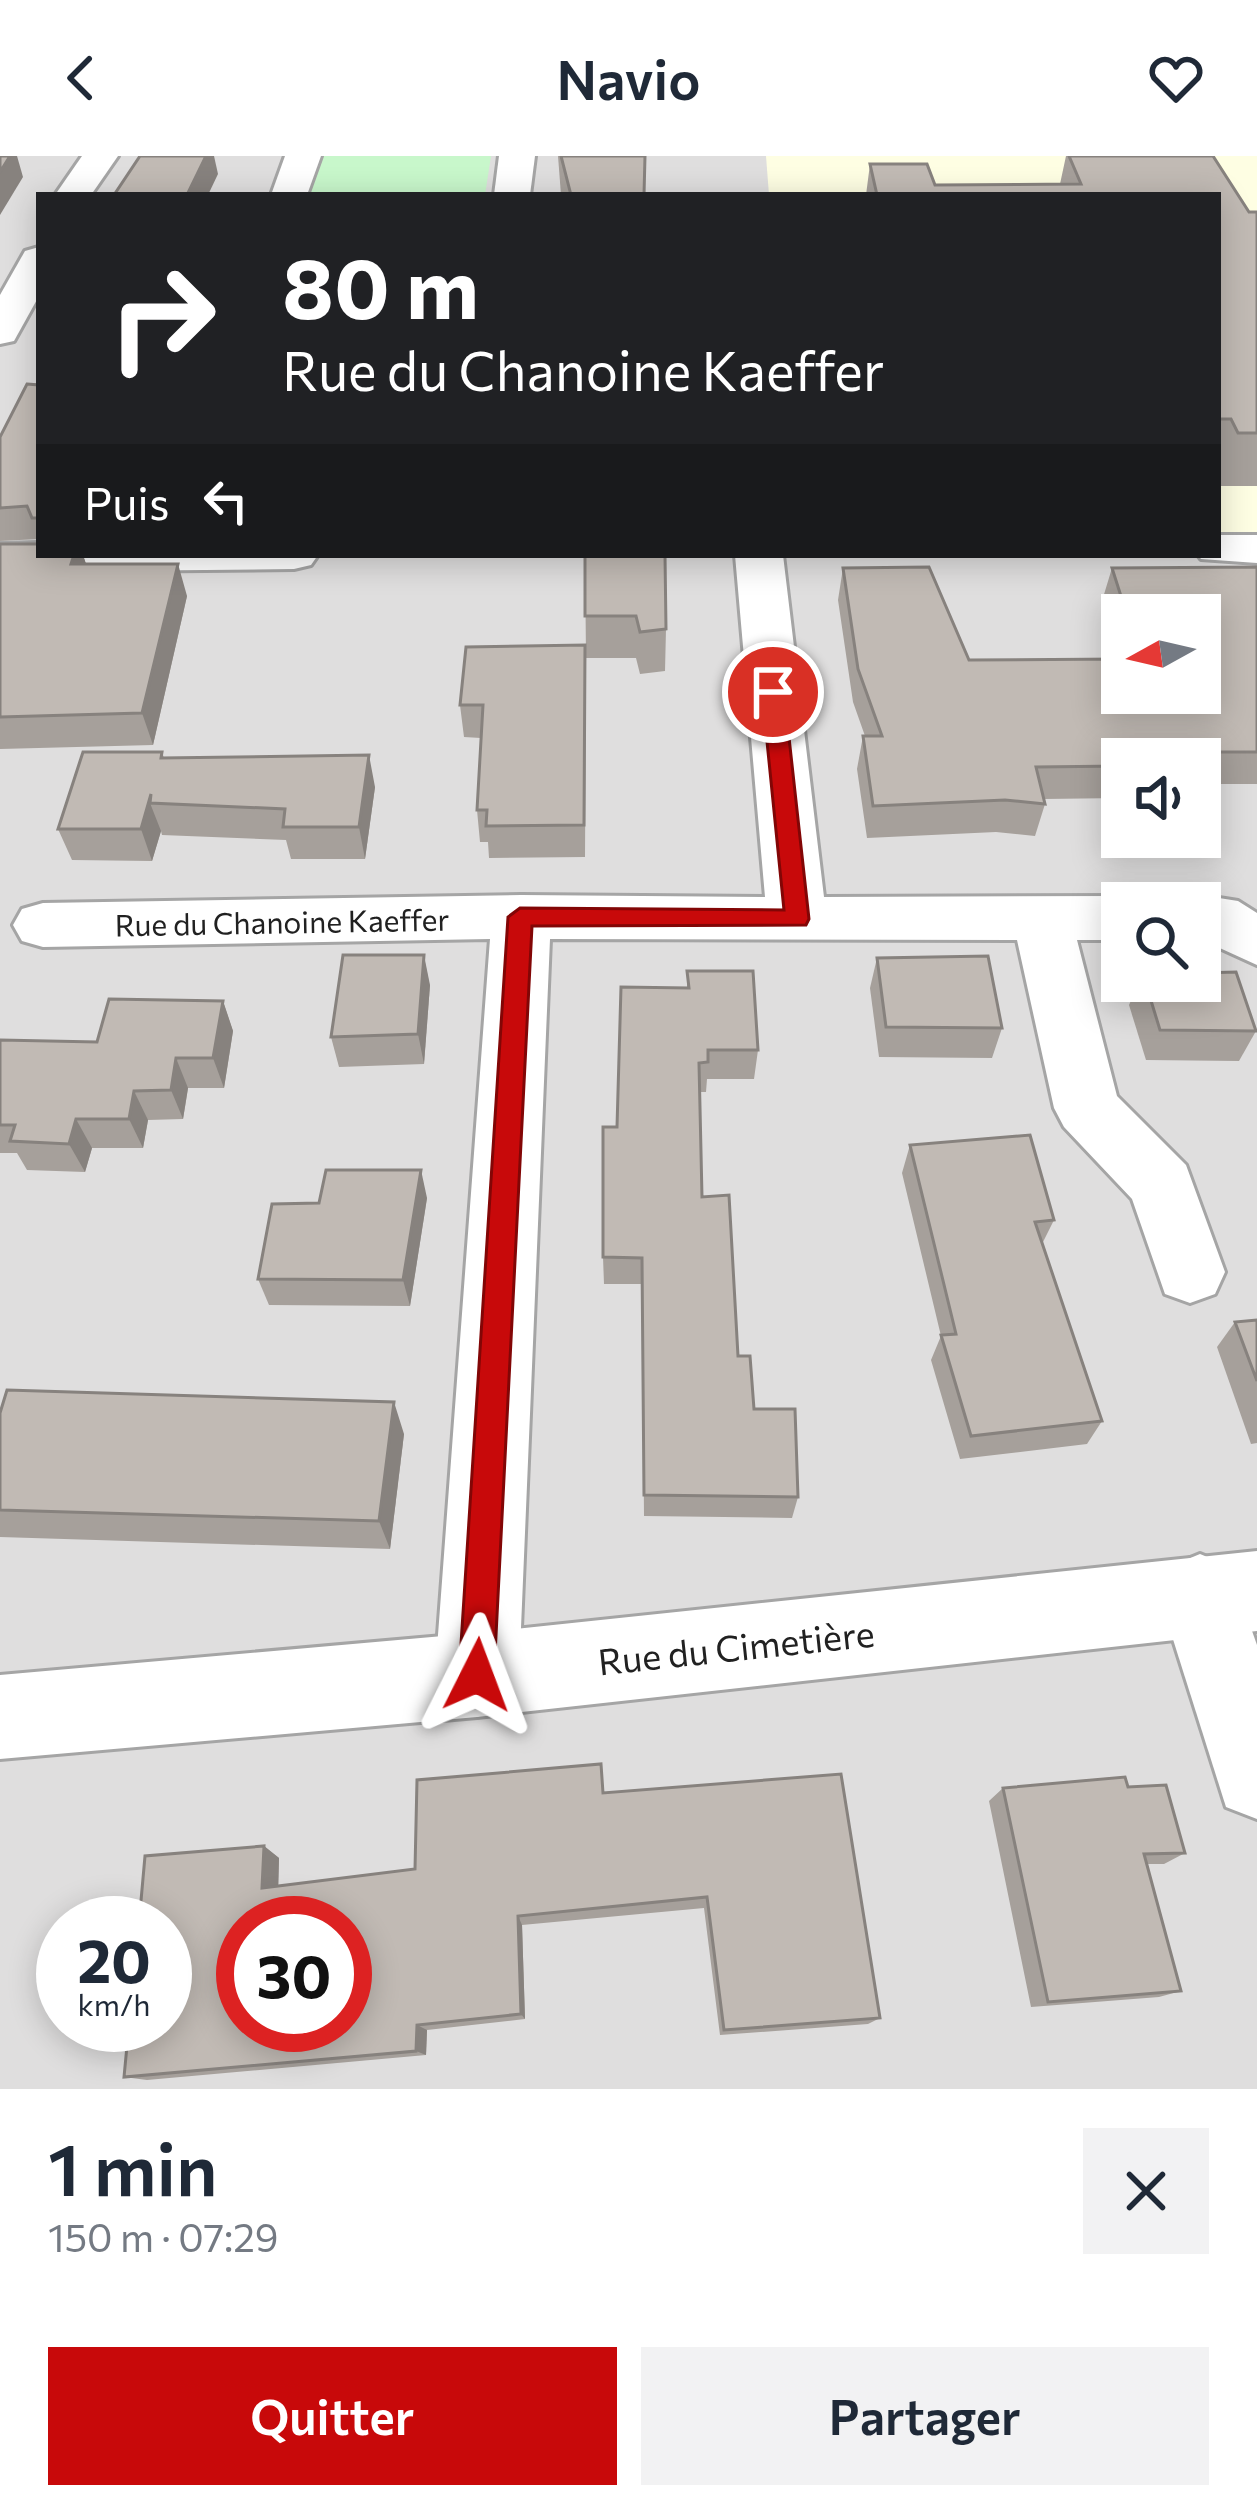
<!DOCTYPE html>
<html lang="fr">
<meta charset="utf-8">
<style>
body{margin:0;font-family:Commissioner,sans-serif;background:#f2f2f3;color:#1f2937;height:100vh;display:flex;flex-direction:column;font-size:45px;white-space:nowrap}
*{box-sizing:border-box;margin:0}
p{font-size:39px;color:#747a83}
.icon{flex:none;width:66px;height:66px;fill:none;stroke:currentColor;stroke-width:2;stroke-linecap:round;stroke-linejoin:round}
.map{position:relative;height:1933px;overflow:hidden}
.sheet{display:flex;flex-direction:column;background:#fff;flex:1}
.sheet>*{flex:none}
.guide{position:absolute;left:36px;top:36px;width:1185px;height:366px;border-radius:0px;box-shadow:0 6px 30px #0003;background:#202124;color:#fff;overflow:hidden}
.needle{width:78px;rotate:262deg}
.tools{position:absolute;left:1101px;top:438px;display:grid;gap:24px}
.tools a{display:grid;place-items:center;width:120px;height:120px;border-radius:0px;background:#fff;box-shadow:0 6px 30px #0003;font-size:60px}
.speed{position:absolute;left:36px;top:1740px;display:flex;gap:24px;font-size:60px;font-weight:700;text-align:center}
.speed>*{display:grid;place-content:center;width:156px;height:156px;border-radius:50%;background:#fff;box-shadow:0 6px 30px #0003;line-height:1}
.speed small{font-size:30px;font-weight:400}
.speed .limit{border:18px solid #d22;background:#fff;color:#111}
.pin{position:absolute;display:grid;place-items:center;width:102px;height:102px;color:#fff;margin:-51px;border:6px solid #fff;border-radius:50%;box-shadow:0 3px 12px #0007}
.me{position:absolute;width:132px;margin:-66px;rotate:3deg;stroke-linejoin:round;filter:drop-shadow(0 0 9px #0008)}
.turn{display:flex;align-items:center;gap:42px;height:252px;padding:0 48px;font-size:54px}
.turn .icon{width:156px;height:156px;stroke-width:2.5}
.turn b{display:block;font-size:84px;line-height:102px}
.then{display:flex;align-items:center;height:114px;padding:0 48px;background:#0003;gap:24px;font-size:45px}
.round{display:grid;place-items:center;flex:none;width:126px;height:126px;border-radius:0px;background:#f2f2f3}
.headline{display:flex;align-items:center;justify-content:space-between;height:204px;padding:0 48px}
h1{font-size:72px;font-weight:600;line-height:90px}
.cta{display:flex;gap:24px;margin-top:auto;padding:24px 48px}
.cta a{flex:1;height:138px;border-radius:0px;background:#c8090a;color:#fff;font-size:48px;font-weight:600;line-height:138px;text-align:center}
.cta a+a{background:#f2f2f3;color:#1f2937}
header{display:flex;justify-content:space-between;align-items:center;height:156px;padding:0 48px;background:#fff;font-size:54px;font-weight:600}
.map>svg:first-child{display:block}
.residential{fill:#dfdede;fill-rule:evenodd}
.education{fill:#fefee3}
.park{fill:#c8f7cb}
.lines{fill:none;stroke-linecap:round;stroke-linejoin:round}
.minor-casing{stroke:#a5a5a5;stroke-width:6}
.tertiary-casing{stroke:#a5a5a5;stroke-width:6}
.minor{fill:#fff;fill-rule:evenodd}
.tertiary{fill:#fff;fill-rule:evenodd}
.wall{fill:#a6a09b;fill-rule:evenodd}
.shaded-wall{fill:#87827e}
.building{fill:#c1bab4;stroke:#87827e;stroke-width:3;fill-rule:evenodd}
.route{fill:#c8090a;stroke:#820606;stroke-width:3}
.labels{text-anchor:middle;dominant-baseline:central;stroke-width:9;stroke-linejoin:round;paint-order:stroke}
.street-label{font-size:30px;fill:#212121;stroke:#fff}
.near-street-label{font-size:36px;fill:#212121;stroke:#fff}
</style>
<header><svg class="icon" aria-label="back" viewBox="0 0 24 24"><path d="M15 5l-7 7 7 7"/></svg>Navio<svg class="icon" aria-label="heart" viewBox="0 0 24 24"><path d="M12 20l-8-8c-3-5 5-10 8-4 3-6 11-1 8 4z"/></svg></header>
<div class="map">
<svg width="1257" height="1933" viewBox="0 0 1257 1933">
<rect width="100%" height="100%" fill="#f0eee8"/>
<path class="residential" d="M0,0H1257V1933H0ZM39,39H1218V399H39ZM1122,459H1200V537H1122ZM1122,603H1200V681H1122ZM1122,747H1200V825H1122ZM63,1767H165V1869H63ZM243,1767H345V1869H243Z"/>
<path class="education" d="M766,0H1257V379H1218V39H769Z"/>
<path class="park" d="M321,0H491L485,39H307Z"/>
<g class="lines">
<defs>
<g id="minor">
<path d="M285,0H321L307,39H271Z"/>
<path d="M499,0H535L530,39H494Z"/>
<path d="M1218,379H1257V407L1201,403L1198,399H1218Z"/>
<path d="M39,387V399H318L311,409L294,413L0,416V388Z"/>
<path d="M735,399H783L824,741L1122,740L1143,746L1122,747V784H1077L1117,940L1186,1009L1225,1116L1215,1138L1190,1147L1165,1138L1132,1043L1064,971L1054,952L1017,784L550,783L519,1519L507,1549L477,1561L447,1549L435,1519L490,783L43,791L22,785L13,769L22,753L43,747L521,739L765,741Z"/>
<path d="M1200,739L1238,745L1257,757V809L1200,783V747H1178Z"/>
<path d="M1200,1398L1229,1410L1257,1489V1663L1226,1651L1159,1439L1171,1410Z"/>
</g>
<g id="tertiary">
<path d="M82,0H118L91,39H55Z"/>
<path d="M39,91V140L14,185L0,188V139L25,95Z"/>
<path d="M1257,1395V1475L477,1561L0,1603V1519L477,1477Z"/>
</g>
</defs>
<use href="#minor" class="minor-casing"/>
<use href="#tertiary" class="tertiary-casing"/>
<use href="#minor" class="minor"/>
<use href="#tertiary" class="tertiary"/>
</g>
<g class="wall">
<path d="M558,0H645V39H561Z"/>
<path d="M1066,0H1213L1249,56H1257V330H1219L1218,328V39H866L870,8L935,29L1060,28Z"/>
<path d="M39,229V383L0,385V281Z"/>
<path d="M0,388L39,399H83L86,408L187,440L153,589L0,593Z"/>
<path d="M585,399L666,473L665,515L640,518L636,502H586Z"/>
<path d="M1257,411V628H1200V603H1122V642L1044,643L1045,648L1035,680L996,676L867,682L857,613L863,580H865L853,546L838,444L843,412L969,504L1120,503L1102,445L1112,412ZM1122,459H1200L1122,537Z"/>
<path d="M586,522L585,701L489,702L488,686H480L477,654L481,582L464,581L460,549Z"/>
<path d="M162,596L164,602L375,631L365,703H291L286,684L162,679L161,675L152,705L72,704L58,673Z"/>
<path d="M877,802L1002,872L992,902L879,901L870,832Z"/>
<path d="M687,815L758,894L754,923H707L706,936H700L702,1041L738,1200L754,1253L798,1341L792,1362L644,1360L642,1128H604L603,1101L617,971L687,832Z"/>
<path d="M1140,825H1200L1256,875L1239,905L1146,904L1129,849Z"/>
<path d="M430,829L424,908L339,911L331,881Z"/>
<path d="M223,845L233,875L224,932H188L183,963L148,964L143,992H92L85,1016L27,1014L17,997H0V884L97,886Z"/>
<path d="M910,989L1054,1064L1042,1088L1102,1265L1087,1288L960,1303L931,1204L941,1180L902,1017Z"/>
<path d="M427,1042L410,1150L269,1149L258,1123L319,1047Z"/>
<path d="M1257,1164V1287L1251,1288L1217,1191L1235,1166Z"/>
<path d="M0,1257L404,1278L390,1393L0,1381Z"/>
<path d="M1128,1631L1185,1697L1164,1708H1146L1181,1835L1159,1841L1031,1851L989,1645L1003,1632Z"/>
<path d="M603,1637L880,1862L868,1868L720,1879L704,1752L522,1769L525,1863L427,1874L426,1899L147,1924L124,1921L264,1690L279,1702L278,1730L415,1713Z"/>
</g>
<g class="shaded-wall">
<path d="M10,0H17L23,21L0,59V16Z"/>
<path d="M206,0H214L218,18L208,39H187Z"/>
<path d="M74,399H83L90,420L71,408Z"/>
<path d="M178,408L187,440L153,589L142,557Z"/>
<path d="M369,599L375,631L365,703L359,671Z"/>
<path d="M151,638L150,647L161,675L152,705L141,673Z"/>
<path d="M424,799L430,829L424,908L418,878Z"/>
<path d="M223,845L233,875L224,932L213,902Z"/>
<path d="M176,902L188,932L183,963L171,934Z"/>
<path d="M134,935L148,964L143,992L129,963Z"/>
<path d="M76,963L92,992L85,1016L69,988Z"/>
<path d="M421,1014L427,1042L410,1150L403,1124Z"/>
<path d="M394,1246L404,1278L390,1393L379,1365Z"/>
<path d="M264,1690L279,1702L278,1743L262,1732Z"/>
<path d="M518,1760L522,1769L525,1863L521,1858Z"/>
<path d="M417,1869L427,1874L426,1899L416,1895Z"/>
</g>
<g class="building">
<path d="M0,0H10L0,16Z"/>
<path d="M140,0H206L187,39H114Z"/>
<path d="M561,0H645L644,39H571Z"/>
<path d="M1069,0H1213L1249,56H1257V277H1238L1231,263H1218V39H877L870,8H927L935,29L1081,28Z"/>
<path d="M27,228L39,229V362H32L27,350L0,352V281Z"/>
<path d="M0,388H39V399H74L71,408H178L142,557L0,561Z"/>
<path d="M585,399H665L666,473L640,476L636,460H585Z"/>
<path d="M929,411L969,504L1122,503V537H1200V459H1127L1112,412L1257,411V596H1178L1181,603H1122V610L1036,611L1045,648L1005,644L873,650L863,580H882L858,513L843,412Z"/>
<path d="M585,489L584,669L486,670L487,654H477L483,549H460L466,491Z"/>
<path d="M83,596H162L161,602L369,599L359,671H283L285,653L150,647L151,638L141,673H58Z"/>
<path d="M343,799H424L418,878L331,881Z"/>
<path d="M988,800L1002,872L886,871L877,802Z"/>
<path d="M687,815H753L758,894H708V906L699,907L702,1041L729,1039L738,1200H750L754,1253H795L798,1341L644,1339L642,1102L603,1101V971H617L621,831L689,832Z"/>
<path d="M1236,816L1256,875L1160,874L1145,825H1200V817Z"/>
<path d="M109,843L223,845L213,902H176L171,934L134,935L129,963H76L69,988L10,985L15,969H0V884L97,886Z"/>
<path d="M1030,979L1054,1064L1035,1066L1102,1265L971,1280L941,1179L956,1178L910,989Z"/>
<path d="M326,1014H421L403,1124L258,1123L272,1048L319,1047Z"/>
<path d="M1257,1164V1225L1235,1166Z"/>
<path d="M7,1234L394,1246L379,1365L0,1354V1257Z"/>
<path d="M601,1608L603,1637L841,1618L880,1862L724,1874L707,1741L518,1760L521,1858L417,1869L416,1895L124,1921L129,1869H165V1767H139L145,1700L264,1690L262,1732L415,1713L417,1624ZM243,1767H345V1869H243Z"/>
<path d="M1125,1621L1128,1631L1166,1629L1185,1697L1144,1698L1181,1835L1048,1846L1003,1632Z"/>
</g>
<path class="route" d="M773,528L784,536L809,763L806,769L532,770L494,1519L489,1531L477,1536L464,1531L459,1519L508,761L520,752L784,754L762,536Z"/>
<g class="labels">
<g class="street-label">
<text transform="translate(282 765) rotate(-1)">Rue du Chanoine Kaeffer</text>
</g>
<g class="near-street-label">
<text transform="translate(736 1490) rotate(-6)">Rue du Cimetière</text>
</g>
</g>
</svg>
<div class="tools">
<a><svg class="needle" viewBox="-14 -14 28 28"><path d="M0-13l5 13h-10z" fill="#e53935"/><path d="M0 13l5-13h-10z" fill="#747a83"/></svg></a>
<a><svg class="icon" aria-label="sound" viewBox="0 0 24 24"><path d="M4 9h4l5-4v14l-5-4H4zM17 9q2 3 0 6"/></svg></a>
<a><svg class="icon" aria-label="search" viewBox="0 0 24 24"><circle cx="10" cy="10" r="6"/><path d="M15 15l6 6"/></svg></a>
</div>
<div class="speed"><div>20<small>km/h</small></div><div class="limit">30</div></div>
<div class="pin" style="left:773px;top:536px;background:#d93025"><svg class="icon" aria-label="arrive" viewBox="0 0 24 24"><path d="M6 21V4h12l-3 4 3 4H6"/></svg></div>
<svg class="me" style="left:477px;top:1519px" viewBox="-20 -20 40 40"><path d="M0-17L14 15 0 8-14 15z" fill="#c8090a" stroke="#fff" stroke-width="4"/></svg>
<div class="guide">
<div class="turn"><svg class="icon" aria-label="right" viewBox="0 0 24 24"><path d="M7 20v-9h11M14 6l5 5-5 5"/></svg><div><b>80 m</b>Rue du Chanoine Kaeffer</div></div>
<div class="then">Puis<svg class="icon" aria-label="left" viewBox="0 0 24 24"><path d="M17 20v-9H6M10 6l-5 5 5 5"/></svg></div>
</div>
</div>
<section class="sheet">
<div class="headline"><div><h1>1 min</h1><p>150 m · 07:29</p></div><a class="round"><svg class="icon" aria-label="close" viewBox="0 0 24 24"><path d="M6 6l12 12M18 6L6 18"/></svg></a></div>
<div class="cta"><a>Quitter</a><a>Partager</a></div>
</section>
